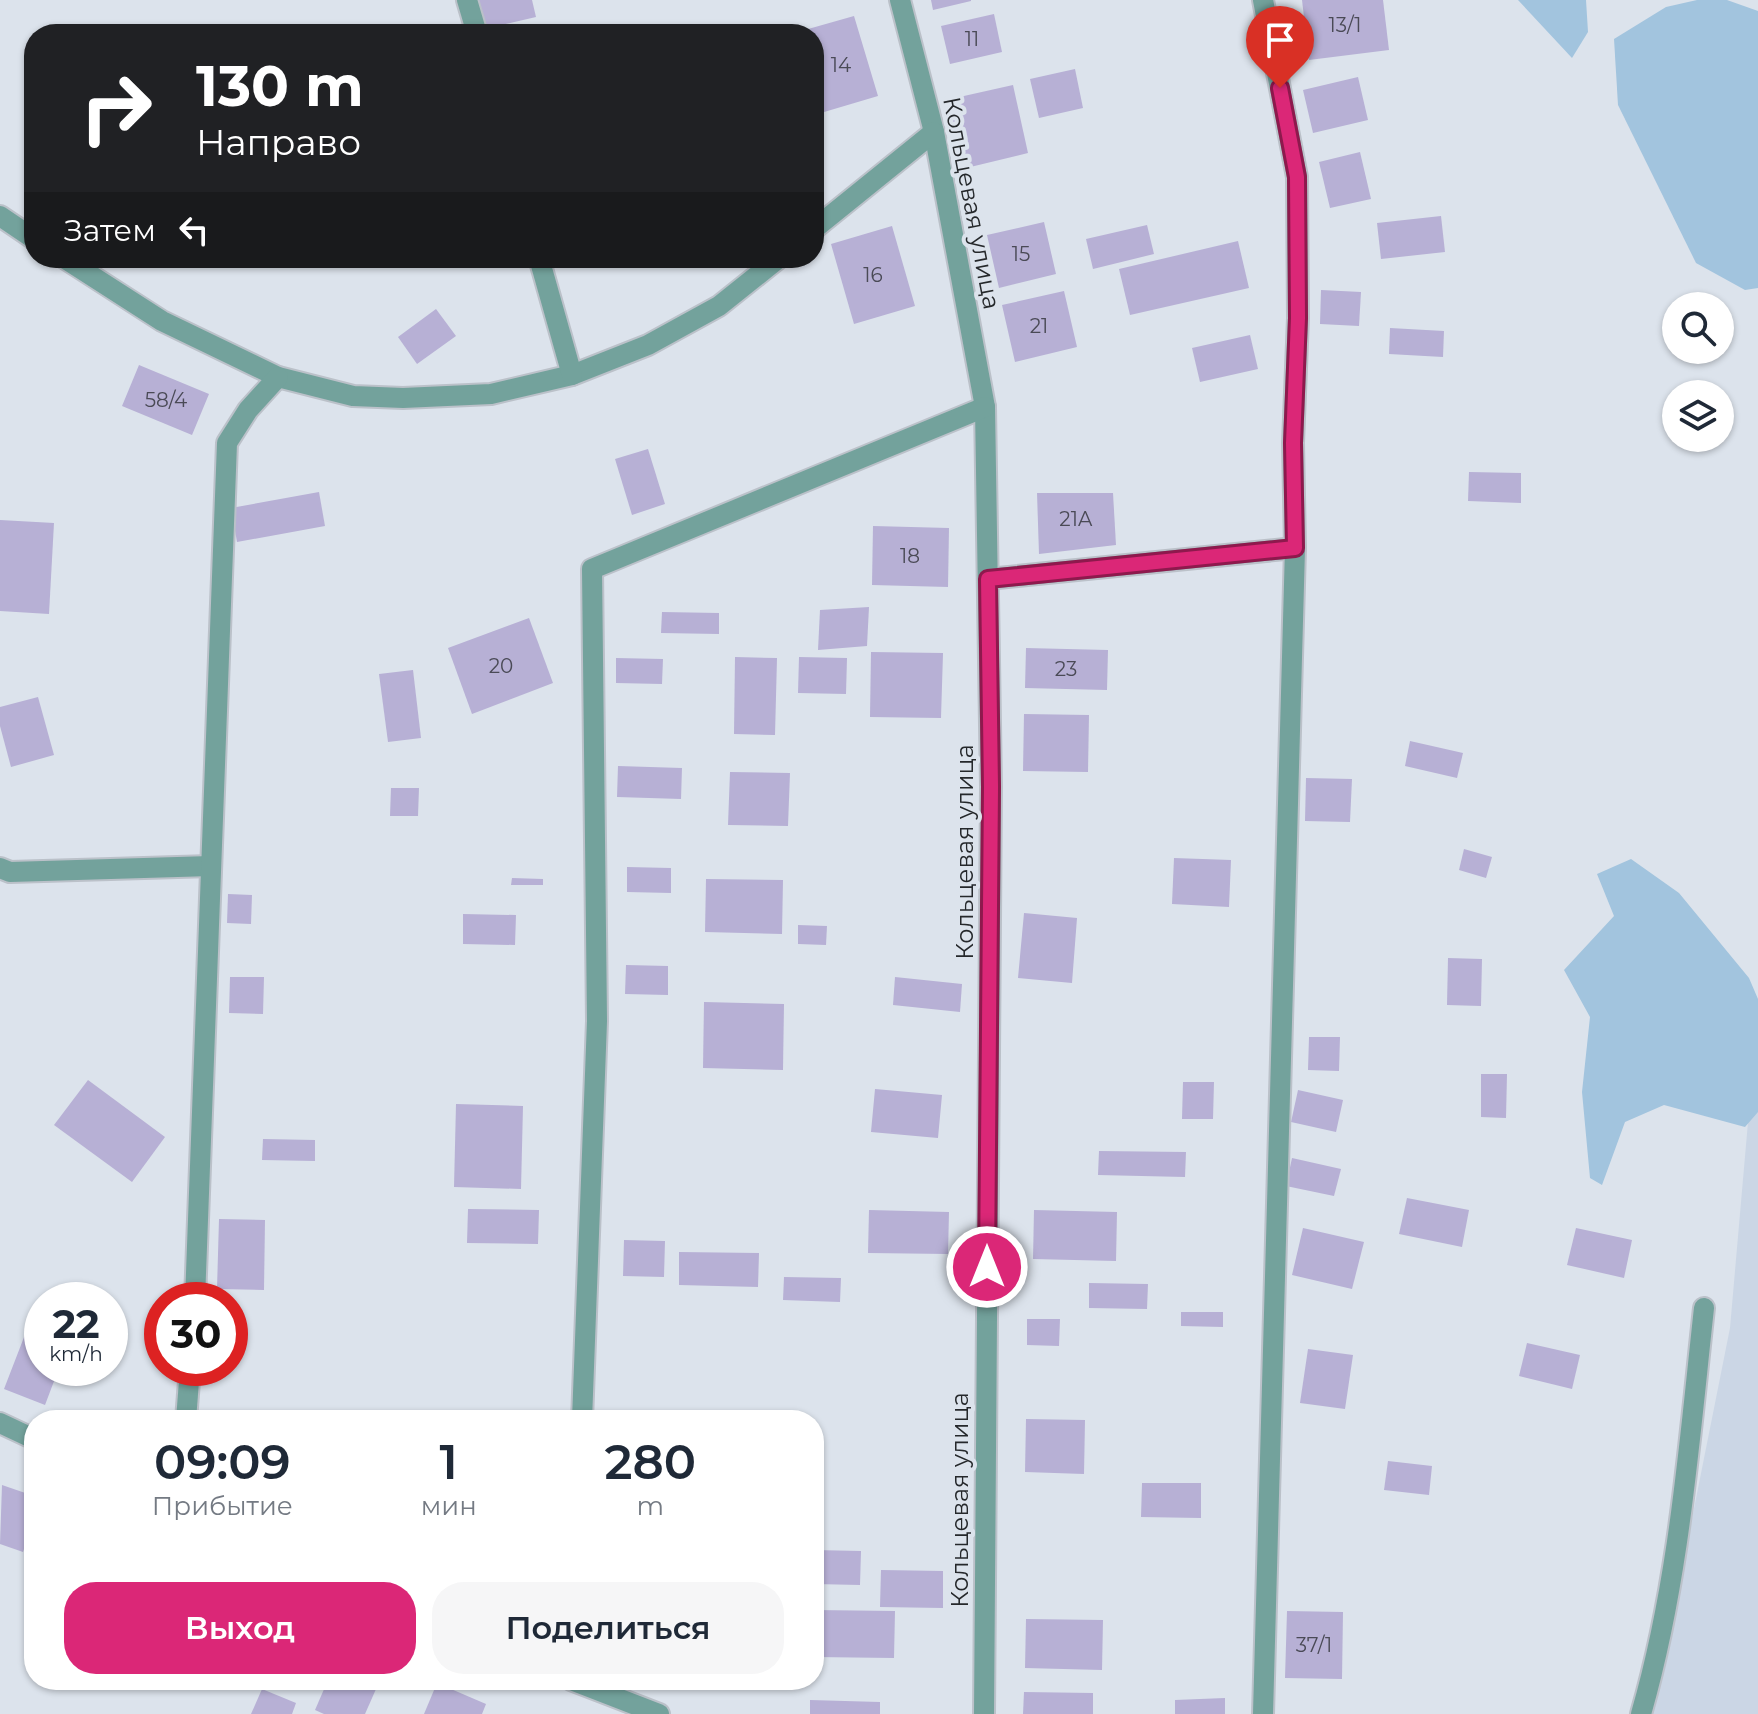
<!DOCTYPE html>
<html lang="ru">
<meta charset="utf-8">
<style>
body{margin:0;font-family:Montserrat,sans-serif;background:#f6f6f7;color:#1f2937;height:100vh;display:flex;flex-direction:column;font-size:30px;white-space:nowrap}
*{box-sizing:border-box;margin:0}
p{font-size:26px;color:#747a83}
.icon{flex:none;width:44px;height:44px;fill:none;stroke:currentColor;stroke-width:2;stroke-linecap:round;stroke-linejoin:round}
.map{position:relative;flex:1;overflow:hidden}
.panel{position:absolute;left:24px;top:1410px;width:800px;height:280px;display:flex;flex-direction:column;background:#fff;border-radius:32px;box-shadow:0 2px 6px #0004}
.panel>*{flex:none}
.guide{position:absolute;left:24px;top:24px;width:800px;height:244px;border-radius:32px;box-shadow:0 2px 6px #0004;background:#202124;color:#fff;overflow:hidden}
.fabs{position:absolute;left:1662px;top:292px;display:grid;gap:16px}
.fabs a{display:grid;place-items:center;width:72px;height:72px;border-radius:50%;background:#fff;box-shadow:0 2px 6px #0004;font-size:40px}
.speed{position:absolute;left:24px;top:1282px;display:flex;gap:16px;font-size:40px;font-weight:700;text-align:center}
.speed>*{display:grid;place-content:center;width:104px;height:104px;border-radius:50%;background:#fff;box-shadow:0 2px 6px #0004;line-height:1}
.speed small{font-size:20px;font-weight:400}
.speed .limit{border:12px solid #d22;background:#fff;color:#111}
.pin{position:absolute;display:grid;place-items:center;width:68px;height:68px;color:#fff;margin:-82px -34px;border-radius:50% 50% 50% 0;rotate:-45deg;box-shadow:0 0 8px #0007}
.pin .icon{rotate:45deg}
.me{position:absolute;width:88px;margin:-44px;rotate:0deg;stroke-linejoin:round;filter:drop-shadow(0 0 6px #0008)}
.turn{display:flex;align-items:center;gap:28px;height:168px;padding:0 40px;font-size:36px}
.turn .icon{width:104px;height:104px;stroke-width:2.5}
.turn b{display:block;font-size:56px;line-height:68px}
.then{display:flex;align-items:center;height:76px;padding:0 40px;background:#0003;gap:16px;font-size:30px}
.eta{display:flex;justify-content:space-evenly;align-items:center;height:136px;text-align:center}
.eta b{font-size:48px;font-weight:600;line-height:56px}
.action{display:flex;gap:16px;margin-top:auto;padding:16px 40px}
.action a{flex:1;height:92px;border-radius:32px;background:#db2777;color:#fff;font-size:32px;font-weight:600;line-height:92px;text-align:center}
.action a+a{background:#f6f6f7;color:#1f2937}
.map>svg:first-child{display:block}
.built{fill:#cbd6e5}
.water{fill:#a2c4de}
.building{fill:#b7b0d5}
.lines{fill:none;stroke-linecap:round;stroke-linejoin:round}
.minor-casing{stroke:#bbc1c9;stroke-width:24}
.minor{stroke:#73a29c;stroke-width:20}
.route-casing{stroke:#8e194d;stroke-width:20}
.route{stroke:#db2777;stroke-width:14}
.labels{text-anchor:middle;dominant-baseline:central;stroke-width:8;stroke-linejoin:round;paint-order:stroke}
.number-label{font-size:20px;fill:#4a4a56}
.street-label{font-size:24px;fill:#25282b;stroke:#dce3ec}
</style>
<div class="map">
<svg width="1758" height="1714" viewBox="0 0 1758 1714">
<rect width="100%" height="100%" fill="#dce3ec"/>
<path class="built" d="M1758,1008V1714H1653L1730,1328Z"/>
<g class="water">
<path d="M1518,0H1586L1588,32L1572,58Z"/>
<path d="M1697,0H1727L1758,11V288L1745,290L1696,263L1618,105L1614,39L1666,7Z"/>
<path d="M1631,859L1679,893L1749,978L1758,999V1112L1745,1127L1664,1105L1625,1122L1602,1185L1590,1178L1582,1092L1590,1017L1564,970L1614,916L1597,874Z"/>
</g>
<g class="building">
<path d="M472,0H532L536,17L479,30Z"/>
<path d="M931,0H971V1L933,10Z"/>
<path d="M1302,0H1383L1389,50L1309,60Z"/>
<path d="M994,14L1002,52L950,64L941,26Z"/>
<path d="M854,16L878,96L814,115V34L794,33Z"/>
<path d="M214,25L223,34H204Z"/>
<path d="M1075,69L1083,108L1039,118L1030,79Z"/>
<path d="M1358,77L1368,120L1313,133L1303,90Z"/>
<path d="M1013,85L1028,153L962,169L946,100Z"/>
<path d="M1360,152L1371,199L1330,208L1319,162Z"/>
<path d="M1441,216L1445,252L1381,259L1377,223Z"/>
<path d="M1044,222L1056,274L999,288L987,235Z"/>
<path d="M1147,225L1154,254L1093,269L1086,239Z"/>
<path d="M892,226L915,306L854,324L831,244Z"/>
<path d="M1238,241L1249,288L1130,315L1119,269Z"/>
<path d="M1321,290L1361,292L1359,326L1320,324Z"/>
<path d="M1064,291L1077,347L1015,362L1002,305Z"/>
<path d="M436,309L456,336L417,364L398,337Z"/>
<path d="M1390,328L1444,331L1443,357L1389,354Z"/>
<path d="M1250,335L1258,369L1200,382L1192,348Z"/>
<path d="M139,365L209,394L192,435L122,406Z"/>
<path d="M648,449L665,504L632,515L615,459Z"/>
<path d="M1469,472L1521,473V503L1468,501Z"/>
<path d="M319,492L325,526L237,542L231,508Z"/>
<path d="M1037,493H1113L1116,545L1039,554Z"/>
<path d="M0,520L54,523L49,614L0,611Z"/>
<path d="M873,526L949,528L948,587L872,585Z"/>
<path d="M869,607L867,646L818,650L820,610Z"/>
<path d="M662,612L719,613V634L661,633Z"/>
<path d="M529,618L553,683L472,714L448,648Z"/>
<path d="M1026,648L1108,650L1107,690L1025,688Z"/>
<path d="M871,652L943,653L941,718L870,717Z"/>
<path d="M735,657L777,658L775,735L734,734Z"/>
<path d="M799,657L847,658L846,694L798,693Z"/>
<path d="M616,658L663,659L662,684L616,683Z"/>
<path d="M413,670L421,738L388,742L379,674Z"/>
<path d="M38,697L54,755L11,767L0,726V707Z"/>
<path d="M1024,714L1089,715L1088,772L1023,771Z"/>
<path d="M1410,741L1463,753L1457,778L1405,766Z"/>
<path d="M618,766L682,768L681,799L617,797Z"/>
<path d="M730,772L790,773L788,826L728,825Z"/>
<path d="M1306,778L1352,779L1350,822L1305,821Z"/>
<path d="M391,788H419L418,816H390Z"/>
<path d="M1464,849L1492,857L1486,878L1459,870Z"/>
<path d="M1174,858L1231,860L1229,907L1172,904Z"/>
<path d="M627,867L671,868V893L627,892Z"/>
<path d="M512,878L543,879V885H511Z"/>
<path d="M706,879L783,880L782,934L705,932Z"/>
<path d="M228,894L252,895L251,924L227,923Z"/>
<path d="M1024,913L1077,918L1072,983L1018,978Z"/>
<path d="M463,914L516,915L515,945L463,944Z"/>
<path d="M798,925L827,926L826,945L798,944Z"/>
<path d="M1448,958L1482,959L1481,1006L1447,1005Z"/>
<path d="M626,965L668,966V995L625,994Z"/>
<path d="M230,977H264L263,1014L229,1013Z"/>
<path d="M895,977L962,984L960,1012L893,1005Z"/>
<path d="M704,1002L784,1004L783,1070L703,1068Z"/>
<path d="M1309,1037H1340L1339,1071L1308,1070Z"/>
<path d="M1481,1074H1507L1506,1118L1481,1117Z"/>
<path d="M88,1080L165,1137L132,1182L54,1125Z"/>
<path d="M1183,1082H1214L1213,1119H1182Z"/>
<path d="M875,1089L942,1095L938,1138L871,1132Z"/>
<path d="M1298,1090L1343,1100L1336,1132L1291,1122Z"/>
<path d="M456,1104L523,1106L521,1189L454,1187Z"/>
<path d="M263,1139L315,1140V1161L262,1160Z"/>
<path d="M1099,1151L1186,1152L1185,1177L1098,1175Z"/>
<path d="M1292,1158L1341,1169L1334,1196L1286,1186Z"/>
<path d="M1407,1198L1469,1210L1462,1247L1399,1234Z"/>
<path d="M468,1209L539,1210L538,1244L467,1243Z"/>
<path d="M869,1210L949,1212L948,1254L868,1253Z"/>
<path d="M1034,1210L1117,1212L1116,1261L1033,1259Z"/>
<path d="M219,1219L265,1220L264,1290L217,1289Z"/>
<path d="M1303,1228L1364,1242L1352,1289L1292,1275Z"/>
<path d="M1576,1228L1632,1240L1624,1278L1567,1265Z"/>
<path d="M624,1240L665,1241L664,1277L623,1276Z"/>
<path d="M679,1252L759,1253L758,1287L679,1285Z"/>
<path d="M784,1277L841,1278L840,1302L783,1300Z"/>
<path d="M1089,1283L1148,1284L1147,1309L1089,1308Z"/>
<path d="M1181,1312H1223V1327L1181,1326Z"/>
<path d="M1027,1319H1060L1059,1346L1027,1345Z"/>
<path d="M26,1332L42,1338V1368H59L45,1405L4,1389Z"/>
<path d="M1527,1343L1580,1355L1572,1389L1519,1376Z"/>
<path d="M1308,1349L1353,1355L1345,1409L1300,1403Z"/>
<path d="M471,1413L515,1418V1420H470Z"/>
<path d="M1026,1419L1085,1420L1084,1474L1025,1472Z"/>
<path d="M1388,1461L1432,1466L1429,1495L1384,1490Z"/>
<path d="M1142,1483H1201V1518L1141,1517Z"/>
<path d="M2,1485L34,1496V1520L23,1552L0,1544Z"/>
<path d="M814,1550L861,1551L860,1585L814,1584Z"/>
<path d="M881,1570L943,1571V1608L880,1607Z"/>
<path d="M814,1610L895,1611L894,1658L814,1657Z"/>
<path d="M1287,1611L1343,1612L1342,1679L1285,1678Z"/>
<path d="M1026,1619L1103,1620L1102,1670L1025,1668Z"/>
<path d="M328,1680H380L365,1714H324L315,1710Z"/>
<path d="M437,1683L486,1704L482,1714H424Z"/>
<path d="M262,1689L296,1703L292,1714H251Z"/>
<path d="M1024,1692L1093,1693V1714H1023Z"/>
<path d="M1225,1698V1714H1175V1700Z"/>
<path d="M810,1700L880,1702V1714H810Z"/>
</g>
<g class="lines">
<defs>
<g id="minor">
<path d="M467,0L477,34"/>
<path d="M900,0L934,132L985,407L991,787L984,1714"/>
<path d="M0,216L34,239"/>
<path d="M814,229L934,132"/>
<path d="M64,258L162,321L278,377L353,396L403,398L491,394L572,375L648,345L719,306L779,258"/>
<path d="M539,258L572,375"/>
<path d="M988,579L1295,548"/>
<path d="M0,868L10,872L211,866"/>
<path d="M195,1300L227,443L248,410L278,377"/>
<path d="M186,1420L190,1368"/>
<path d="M582,1420L597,1021L592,569L985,407"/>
<path d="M0,1423L34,1439"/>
<path d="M571,1680L659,1714"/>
<path d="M1263,1714L1295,548L1293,443L1298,318L1297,177L1263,0"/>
<path d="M1641,1714C1679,1582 1689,1444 1704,1308"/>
</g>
</defs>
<use href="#minor" class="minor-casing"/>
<use href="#minor" class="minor"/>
</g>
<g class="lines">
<defs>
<path id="route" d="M987,1267L991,787L988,579L1295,548L1293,443L1298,318L1297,177L1280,88"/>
</defs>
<use href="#route" class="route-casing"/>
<use href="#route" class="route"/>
</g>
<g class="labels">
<g class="number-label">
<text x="1345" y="25">13/1</text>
<text x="972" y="39">11</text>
<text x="841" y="65">14</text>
<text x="1021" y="254">15</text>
<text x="873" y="275">16</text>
<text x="1039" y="326">21</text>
<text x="166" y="400">58/4</text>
<text x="1076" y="519">21А</text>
<text x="910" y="556">18</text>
<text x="501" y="666">20</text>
<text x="1066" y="669">23</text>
<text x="1314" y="1645">37/1</text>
</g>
<g class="street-label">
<text transform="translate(972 203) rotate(79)">Кольцевая улица</text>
<text transform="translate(964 852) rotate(-90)">Кольцевая улица</text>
<text transform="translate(959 1500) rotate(-90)">Кольцевая улица</text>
</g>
</g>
</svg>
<div class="fabs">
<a><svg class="icon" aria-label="search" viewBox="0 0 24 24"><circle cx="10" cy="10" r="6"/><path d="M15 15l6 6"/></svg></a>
<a><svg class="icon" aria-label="layers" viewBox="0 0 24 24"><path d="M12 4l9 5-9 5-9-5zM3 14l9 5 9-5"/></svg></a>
</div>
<div class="speed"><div>22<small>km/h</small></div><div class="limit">30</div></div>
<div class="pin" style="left:1280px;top:88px;background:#d93025"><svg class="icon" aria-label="arrive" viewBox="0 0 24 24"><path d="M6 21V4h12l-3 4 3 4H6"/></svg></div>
<svg class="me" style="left:987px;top:1267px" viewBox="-20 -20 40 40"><circle r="17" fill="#db2777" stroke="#fff" stroke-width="3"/><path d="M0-11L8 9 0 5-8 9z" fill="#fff"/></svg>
<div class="guide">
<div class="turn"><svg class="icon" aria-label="right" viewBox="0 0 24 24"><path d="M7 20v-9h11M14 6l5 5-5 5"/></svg><div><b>130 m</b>Направо</div></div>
<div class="then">Затем<svg class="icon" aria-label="left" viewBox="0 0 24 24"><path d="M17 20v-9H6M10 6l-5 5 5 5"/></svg></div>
</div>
<section class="panel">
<div class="eta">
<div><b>09:09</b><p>Прибытие</p></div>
<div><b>1</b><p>мин</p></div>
<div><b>280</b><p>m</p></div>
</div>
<div class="action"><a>Выход</a><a>Поделиться</a></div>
</section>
</div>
